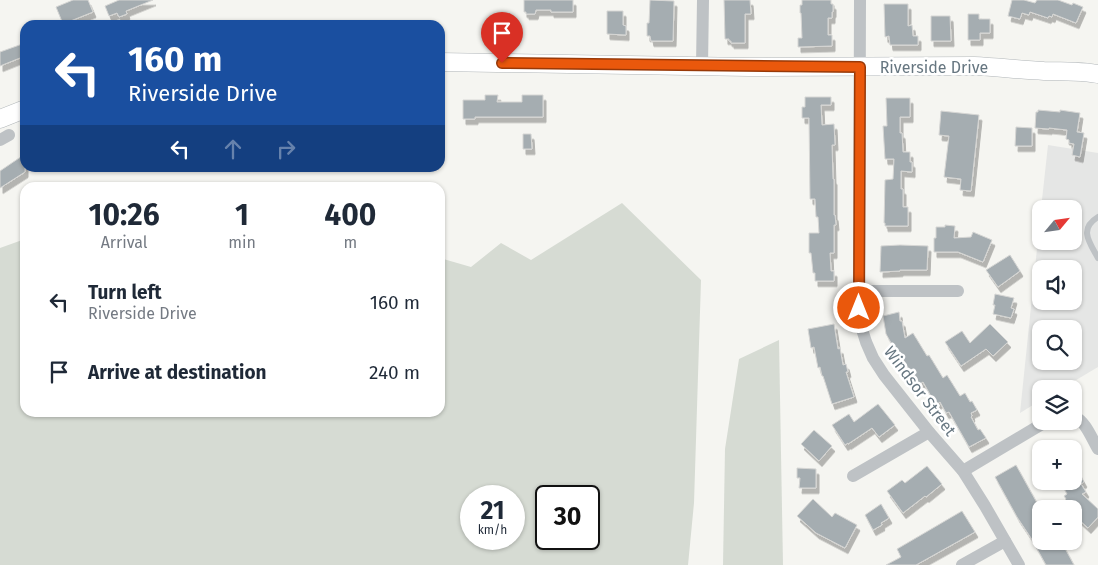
<!DOCTYPE html>
<meta charset="utf-8">
<style>
body{margin:0;font-family:"Fira Sans",sans-serif;background:#f6f6f7;color:#1f2937;height:100vh;display:flex;flex-direction:column;font-size:19px;white-space:nowrap}
*{box-sizing:border-box;margin:0}
p{font-size:16px;color:#747a83}
.icon{flex:none;width:28px;height:28px;fill:none;stroke:currentColor;stroke-width:2;stroke-linecap:round;stroke-linejoin:round}
.map{position:relative;flex:1;overflow:hidden}
.drawer{position:absolute;left:20px;top:182px;width:425px;height:235px;display:flex;flex-direction:column;background:#fff;border-radius:15px;box-shadow:0 1px 4px #0004}
.drawer>*{flex:none}
.guide{position:absolute;left:20px;top:20px;width:425px;height:152px;border-radius:15px;box-shadow:0 1px 4px #0004;background:#1a4fa0;color:#fff;overflow:hidden}
.needle{width:32px;rotate:61deg}
.buttons{position:absolute;left:1032px;top:200px;display:grid;gap:10px}
.buttons a{display:grid;place-items:center;width:50px;height:50px;border-radius:10px;background:#fff;box-shadow:0 1px 4px #0004;font-size:25px}
.speed{position:absolute;left:460px;top:485px;display:flex;gap:10px;font-size:25px;font-weight:700;text-align:center}
.speed>*{display:grid;place-content:center;width:65px;height:65px;border-radius:50%;background:#fff;box-shadow:0 1px 4px #0004;line-height:1}
.speed small{font-size:12px;font-weight:400}
.speed .limit{border:2px solid #111;border-radius:8px;background:#fff;color:#111}
.pin{position:absolute;display:grid;place-items:center;width:42px;height:42px;color:#fff;margin:-51px -21px;border-radius:50% 50% 50% 0;rotate:-45deg;box-shadow:0 0 5px #0007}
.pin .icon{rotate:45deg}
.me{position:absolute;width:55px;margin:-28px;rotate:0deg;stroke-linejoin:round;filter:drop-shadow(0 0 4px #0008)}
.turn{display:flex;align-items:center;gap:18px;height:105px;padding:0 25px;font-size:22px}
.turn .icon{width:65px;height:65px;stroke-width:2.5}
.turn b{display:block;font-size:35px;line-height:42px}
.lanes{display:flex;align-items:center;height:48px;padding:0 25px;background:#0003;justify-content:center;gap:25px;direction:ltr}
.lanes .off{opacity:.35}
.eta{display:flex;justify-content:space-evenly;align-items:center;height:85px;text-align:center}
.eta b{font-size:30px;font-weight:700;line-height:35px}
ul{padding:0;list-style:none}
li{display:flex;align-items:center;gap:15px;height:70px;padding:0 25px}
li div{flex:1}
li b{display:block;font-size:19px}
li em{font-style:normal}
.map>svg:first-child{display:block}
.built{fill:#e5e6e5;fill-rule:evenodd}
.green{fill:#d6dbd3;fill-rule:evenodd}
.building{fill:#a5adb1;stroke:#d6d6d4;filter:url(#shadow)}
.lines{fill:none;stroke-linecap:round;stroke-linejoin:round}
.secondary-casing{stroke:#b1b6b9;stroke-width:19}
.lane{stroke:#bec2c5;stroke-width:6}
.street{stroke:#bec2c5;stroke-width:12}
.secondary{stroke:#fff;stroke-width:18}
.route-casing{stroke:#983908;stroke-width:12}
.route{stroke:#ea580c;stroke-width:9}
.labels{text-anchor:middle;dominant-baseline:central;stroke-width:5;stroke-linejoin:round;paint-order:stroke}
.street-label{font-size:16px;fill:#667680;stroke:#fff}
</style>
<div class="map">
<svg width="1098" height="565" viewBox="0 0 1098 565">
<defs>
<filter id="shadow"><feDropShadow dx="3" dy="5.5" stdDeviation="0" flood-color="#0004"/></filter>
</defs>
<rect width="100%" height="100%" fill="#f5f5f1"/>
<path class="built" d="M1048,145L1098,153V367L1061,389H1041V400L1020,413L1041,210V241H1074V209H1041ZM1041,269H1074V301H1041ZM1041,329H1074V361H1041Z"/>
<g class="green">
<path d="M622,203L701,280L694,503L688,565H0V248L25,239V412H440V258L471,267L501,243L531,260ZM471,496H514V539H471ZM546,496H589V539H546Z"/>
<path d="M779,340L783,565H723L725,449L739,359Z"/>
</g>
<g class="building">
<path d="M73,0H88L93,12L63,24L56,7Z"/>
<path d="M119,0H153L126,11L127,14L119,17L117,13L109,16L105,6Z"/>
<path d="M524,0H573V12H551V10H536L535,14H526V12H524Z"/>
<path d="M650,0L674,1L673,41H651L650,36H647V23H649Z"/>
<path d="M724,0H750L751,14H745V43H731V41H729V39H725Z"/>
<path d="M802,0H831V4H833V12H832V18H828V35H832V46L798,47V38H802L801,13H800V5H802Z"/>
<path d="M1012,0H1024L1035,3L1037,0H1058L1072,5L1073,3L1083,7L1076,23L1053,14L1052,17L1049,16L1048,18L1030,12L1029,15L1022,13L1020,19L1008,16Z"/>
<path d="M884,4H908V26L912,25L913,36H918V45H890L889,36L885,37Z"/>
<path d="M607,11H623V25L626,26V35L607,34Z"/>
<path d="M968,14H979V19H990V33H980V40H968Z"/>
<path d="M931,16H950L951,41H931Z"/>
<path d="M25,43V56L0,66V52Z"/>
<path d="M485,95H498L497,102H522V95H543V117H475V119H463V100H485Z"/>
<path d="M805,97H831V105H821L822,125L834,124L835,145H832L833,179H834V215H835L836,225H834V253H830L831,271H834V281H815V273H813L811,253H809V233H819L818,217H816L815,199H810L809,118H802V107H805Z"/>
<path d="M886,98H910V117H900V133H902L903,152H910V162H912V172L901,171V189H903V207H908V226H885V223H884L885,180L893,179L894,159H885L883,126H887Z"/>
<path d="M1038,110L1060,112V110L1080,113L1077,132L1084,133L1080,157L1072,155L1074,144L1069,143V140L1066,139L1067,130L1049,128V129L1035,128L1036,112H1038Z"/>
<path d="M941,111L979,115L971,191L960,190L961,179L944,177L949,136L939,135Z"/>
<path d="M1016,127L1032,128V146H1015Z"/>
<path d="M523,134H531L532,149H523Z"/>
<path d="M25,154V172L0,188V171Z"/>
<path d="M945,225L955,226L954,238L971,237L973,232L992,240L983,262L958,252H934V238H936V227H945Z"/>
<path d="M900,245L928,246L927,270H900V271L880,272L881,246Z"/>
<path d="M1010,255L1020,271L998,287L986,270Z"/>
<path d="M995,294L1014,298L1011,308L1014,309L1011,318L993,314L995,305H993Z"/>
<path d="M899,312L900,321H902L905,338L913,333L927,356L929,355L943,378L947,375L960,396L965,393L970,402L972,401L977,410L971,413L972,416L971,417L978,430L980,429L986,438L969,447L949,412L946,413L940,402L936,405L923,382L918,385L904,361L902,362L886,334L883,316Z"/>
<path d="M834,324L838,349L840,348L843,365L846,364L848,372H846L854,397L832,404L823,376H822L820,367L818,368L814,347L811,348L808,329Z"/>
<path d="M990,324L1008,342L993,356L986,349L961,366L945,342L962,331L970,343Z"/>
<path d="M878,404L895,425L879,437L872,428L848,444V443L845,445L832,425L849,414L854,422Z"/>
<path d="M814,430L832,446L819,461L801,444Z"/>
<path d="M1074,464L1084,482L1081,484L1086,492L1082,494L1098,509V517L1088,528L1074,515V509H1070L1065,500L1066,499L1064,496L1067,494L1060,481H1074Z"/>
<path d="M1016,465L1041,510V545L1048,541H1061L1074,565H1046L1031,538L1017,517L995,477Z"/>
<path d="M927,466L942,484L926,497L925,496L903,513L887,491L902,480L905,483Z"/>
<path d="M797,468L816,469V488H799L800,478H797Z"/>
<path d="M813,499L832,517L835,513L857,525L845,548L816,533L797,516Z"/>
<path d="M881,504L889,518L881,523L882,525L873,530L865,515Z"/>
<path d="M962,511L975,532L916,565H886L901,557L897,549Z"/>
</g>
<g class="lines">
<defs>
<g id="secondary">
<path d="M440,62L749,67L974,66C997,67 1021,70 1044,71C1062,71 1080,71 1098,74"/>
<path d="M0,119L25,109"/>
</g>
</defs>
<use href="#secondary" class="secondary-casing"/>
<path class="lane" d="M1098,217C1078,229 1090,243 1098,258"/>
<g class="street">
<path d="M860,0L859,308L861,326L866,342L873,358L884,375L929,432L963,471L985,506L1019,565"/>
<path d="M702,66L703,0"/>
<path d="M0,140L9,135"/>
<path d="M860,291H958"/>
<path d="M1074,416C1086,422 1091,437 1098,449"/>
<path d="M963,471L1047,421"/>
<path d="M853,476L929,432"/>
<path d="M962,565L1005,541"/>
</g>
<use href="#secondary" class="secondary"/>
</g>
<g class="lines">
<defs>
<path id="route" d="M502,63L860,67L859,308"/>
</defs>
<use href="#route" class="route-casing"/>
<use href="#route" class="route"/>
</g>
<g class="labels">
<g class="street-label">
<text x="934" y="67">Riverside Drive</text>
<text transform="translate(920 391) rotate(53)">Windsor Street</text>
</g>
</g>
</svg>
<div class="buttons">
<a><svg class="needle" viewBox="-14 -14 28 28"><path d="M0-13l5 13h-10z" fill="#e53935"/><path d="M0 13l5-13h-10z" fill="#747a83"/></svg></a>
<a><svg class="icon" aria-label="sound" viewBox="0 0 24 24"><path d="M4 9h4l5-4v14l-5-4H4zM17 9q2 3 0 6"/></svg></a>
<a><svg class="icon" aria-label="search" viewBox="0 0 24 24"><circle cx="10" cy="10" r="6"/><path d="M15 15l6 6"/></svg></a>
<a><svg class="icon" aria-label="layers" viewBox="0 0 24 24"><path d="M12 4l9 5-9 5-9-5zM3 14l9 5 9-5"/></svg></a>
<a>+</a>
<a>−</a>
</div>
<div class="speed"><div>21<small>km/h</small></div><div class="limit">30</div></div>
<div class="pin" style="left:502px;top:63px;background:#d93025"><svg class="icon" aria-label="arrive" viewBox="0 0 24 24"><path d="M6 21V4h12l-3 4 3 4H6"/></svg></div>
<svg class="me" style="left:859px;top:308px" viewBox="-20 -20 40 40"><circle r="17" fill="#ea580c" stroke="#fff" stroke-width="3"/><path d="M0-11L8 9 0 5-8 9z" fill="#fff"/></svg>
<div class="guide">
<div class="turn"><svg class="icon" aria-label="left" viewBox="0 0 24 24"><path d="M17 20v-9H6M10 6l-5 5 5 5"/></svg><div><b>160 m</b>Riverside Drive</div></div>
<div class="lanes"><svg class="icon" aria-label="left" viewBox="0 0 24 24"><path d="M17 20v-9H6M10 6l-5 5 5 5"/></svg><svg class="icon off" aria-label="ahead" viewBox="0 0 24 24"><path d="M12 20V5M6 11l6-6 6 6"/></svg><svg class="icon off" aria-label="right" viewBox="0 0 24 24"><path d="M7 20v-9h11M14 6l5 5-5 5"/></svg></div>
</div>
<section class="drawer">
<div class="eta">
<div><b>10:26</b><p>Arrival</p></div>
<div><b>1</b><p>min</p></div>
<div><b>400</b><p>m</p></div>
</div>
<ul>
<li><svg class="icon" aria-label="left" viewBox="0 0 24 24"><path d="M17 20v-9H6M10 6l-5 5 5 5"/></svg><div><b>Turn left</b><p>Riverside Drive</p></div><em>160 m</em></li>
<li><svg class="icon" aria-label="arrive" viewBox="0 0 24 24"><path d="M6 21V4h12l-3 4 3 4H6"/></svg><div><b>Arrive at destination</b></div><em>240 m</em></li>
</ul>
</section>
</div>
